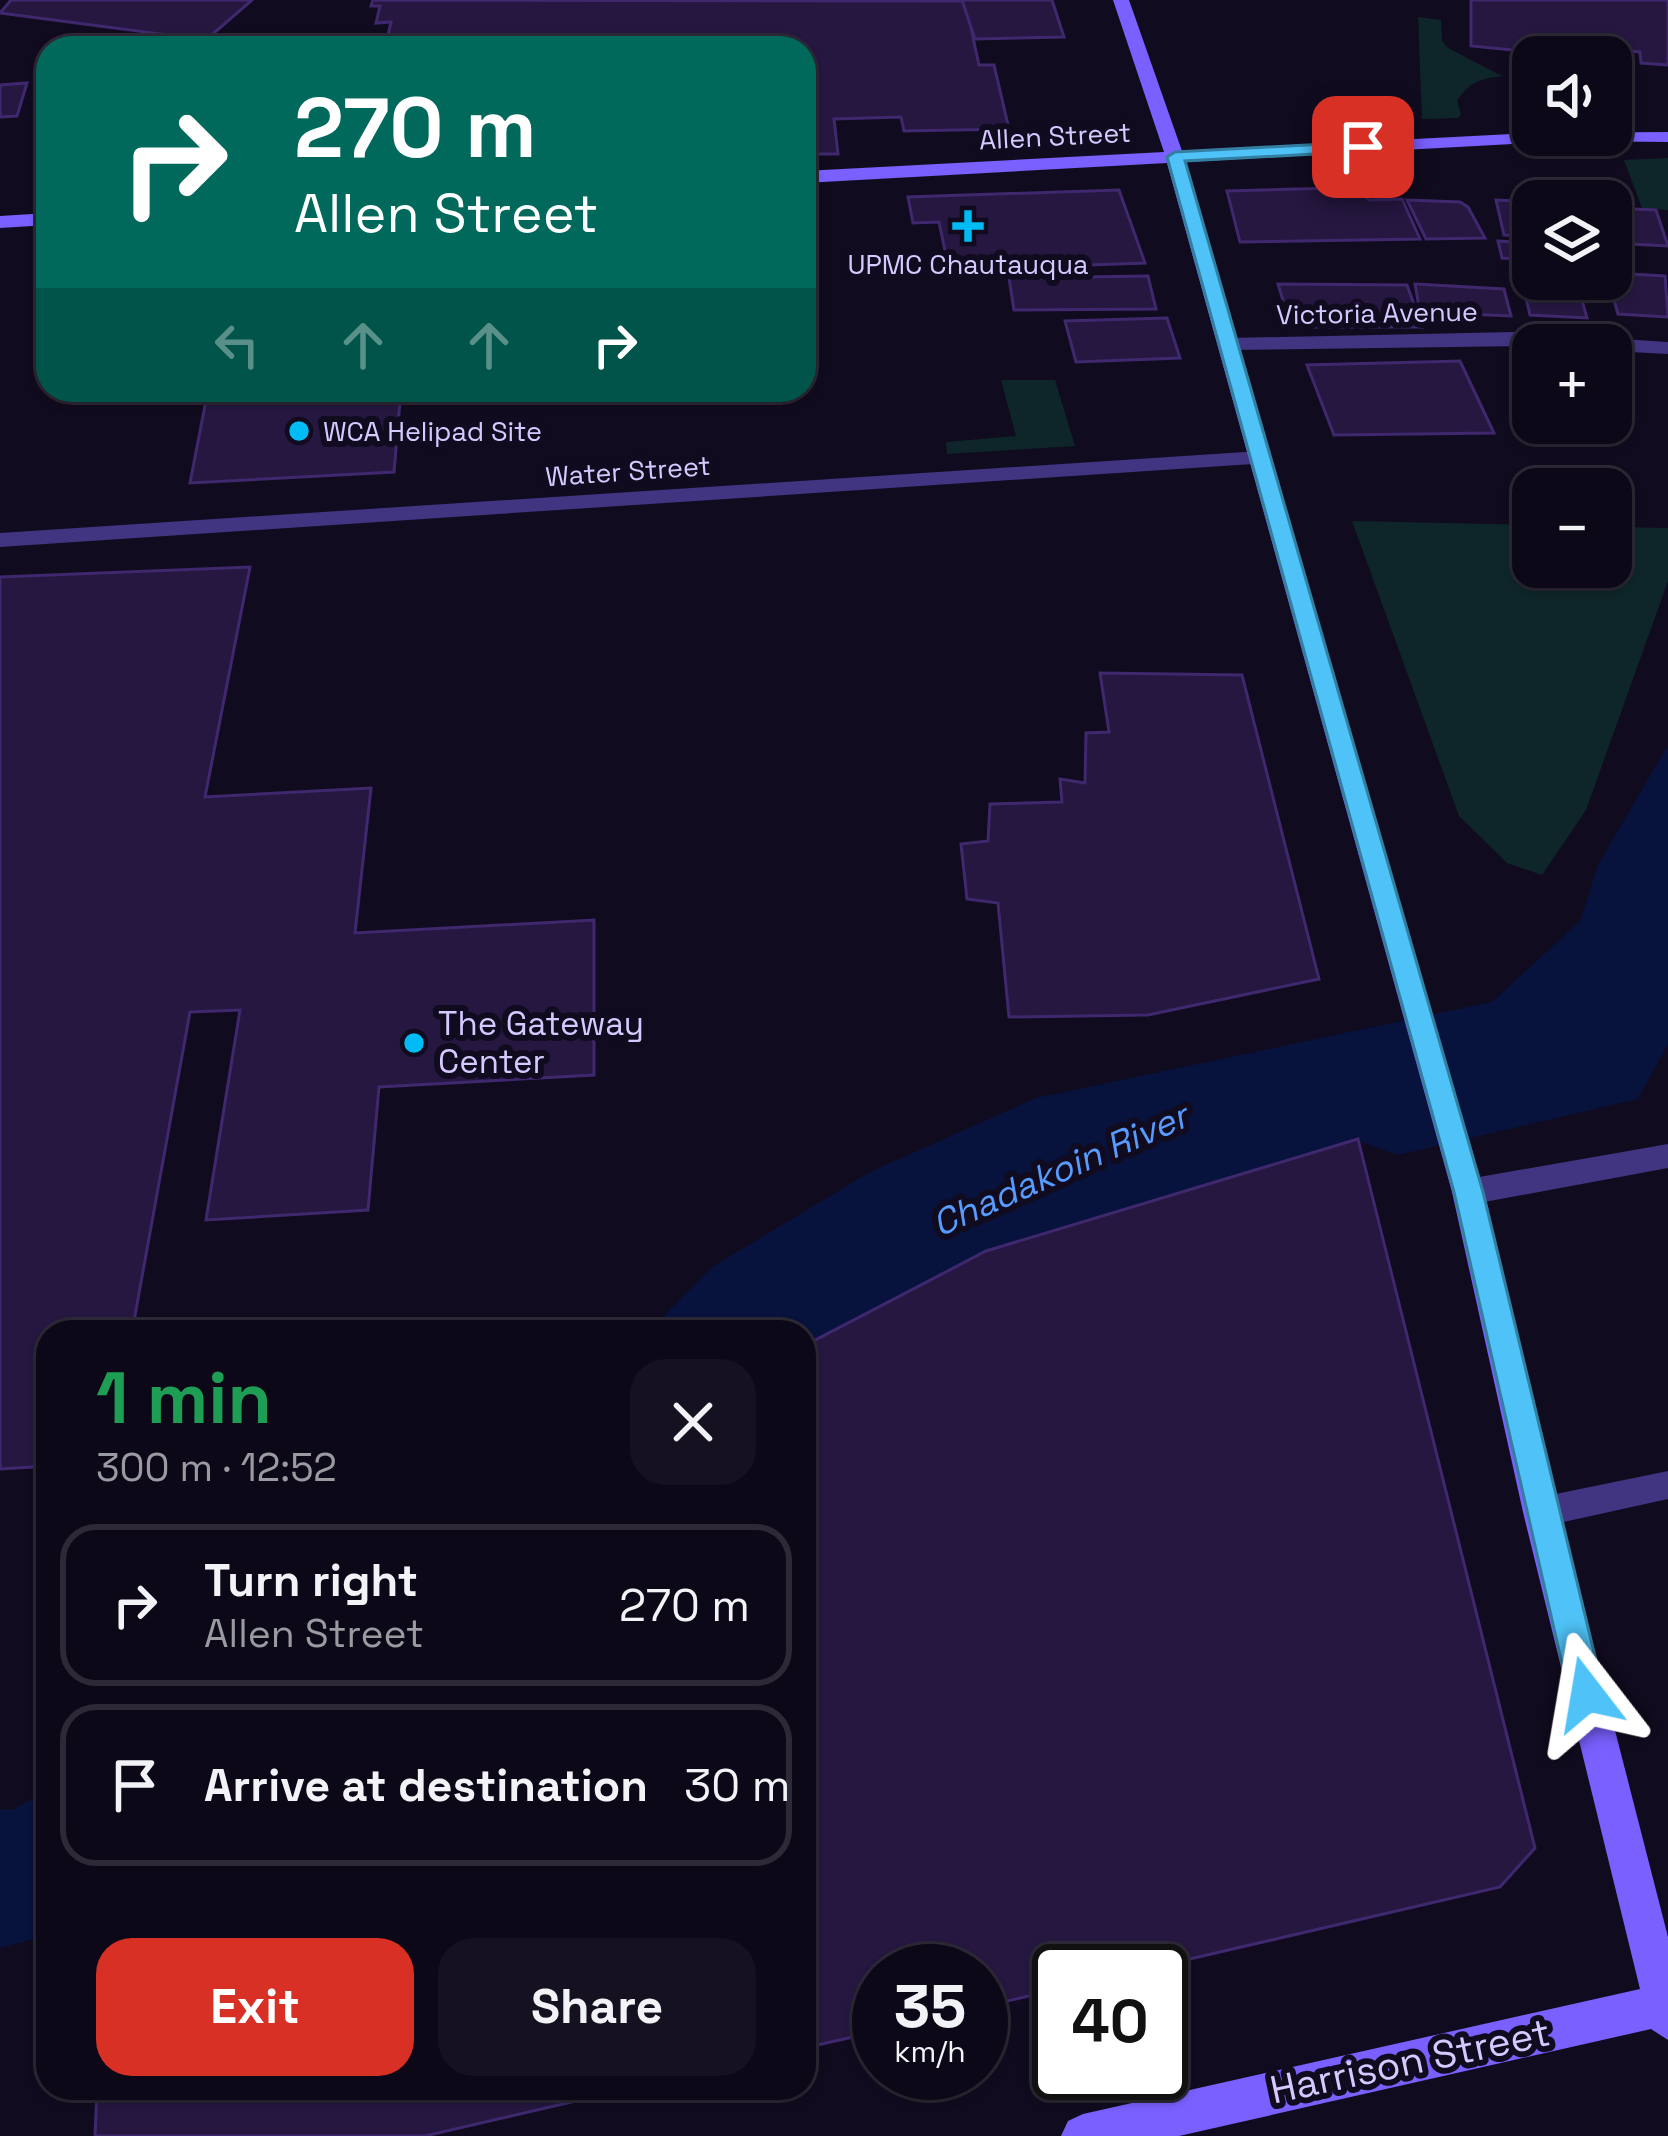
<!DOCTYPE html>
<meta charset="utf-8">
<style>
body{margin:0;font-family:"Space Grotesk",sans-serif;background:#161120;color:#f1f3f6;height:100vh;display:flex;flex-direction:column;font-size:45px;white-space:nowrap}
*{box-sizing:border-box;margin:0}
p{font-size:39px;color:#9a9aa1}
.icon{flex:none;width:66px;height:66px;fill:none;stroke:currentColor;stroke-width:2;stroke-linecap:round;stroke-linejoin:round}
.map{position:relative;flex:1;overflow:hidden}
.sheet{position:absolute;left:36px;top:1320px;width:780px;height:780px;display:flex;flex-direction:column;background:#0d0817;border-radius:36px;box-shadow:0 3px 9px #0004,0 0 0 3px #2d2936}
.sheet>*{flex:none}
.hud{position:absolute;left:36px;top:36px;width:780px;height:366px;border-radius:36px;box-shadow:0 3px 9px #0004,0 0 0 3px #2d2936;background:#00695c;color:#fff;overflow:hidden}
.controls{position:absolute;left:1512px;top:36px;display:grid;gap:24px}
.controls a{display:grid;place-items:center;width:120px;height:120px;border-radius:24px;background:#0d0817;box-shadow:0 3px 9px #0004,0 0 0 3px #2d2936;font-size:60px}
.speed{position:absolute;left:852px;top:1944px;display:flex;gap:24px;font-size:60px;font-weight:700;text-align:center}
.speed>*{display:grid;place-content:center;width:156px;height:156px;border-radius:50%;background:#0d0817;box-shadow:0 3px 9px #0004,0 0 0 3px #2d2936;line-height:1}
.speed small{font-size:30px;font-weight:400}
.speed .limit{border:6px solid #111;border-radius:18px;background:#fff;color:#111}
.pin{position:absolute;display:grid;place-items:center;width:102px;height:102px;color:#fff;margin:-51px;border-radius:24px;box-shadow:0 6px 18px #0006}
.me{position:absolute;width:132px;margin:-66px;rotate:346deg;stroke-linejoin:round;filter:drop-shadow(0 0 9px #0008)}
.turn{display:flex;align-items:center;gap:42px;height:252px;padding:0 60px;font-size:54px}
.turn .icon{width:156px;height:156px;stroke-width:2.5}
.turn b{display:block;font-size:84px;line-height:102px}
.lanes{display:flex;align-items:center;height:114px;padding:0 60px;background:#0003;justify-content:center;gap:60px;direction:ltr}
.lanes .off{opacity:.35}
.round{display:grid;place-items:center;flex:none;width:126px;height:126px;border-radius:36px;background:#161120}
.overview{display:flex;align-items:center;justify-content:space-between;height:204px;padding:0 60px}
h1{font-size:72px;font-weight:600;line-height:90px;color:#1e9e55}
.cta{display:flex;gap:24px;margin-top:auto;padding:24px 60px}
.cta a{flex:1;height:138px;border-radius:36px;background:#d93025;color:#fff;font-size:48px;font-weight:600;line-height:138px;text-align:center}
.cta a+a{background:#161120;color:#f1f3f6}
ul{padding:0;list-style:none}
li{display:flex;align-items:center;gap:36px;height:162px;margin:0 24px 18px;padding:0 36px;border:6px solid #2d2936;border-radius:36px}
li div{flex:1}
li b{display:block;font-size:45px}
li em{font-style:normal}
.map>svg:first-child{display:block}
.green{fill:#0e2629}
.water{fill:#07133c}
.building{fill:#251740;stroke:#3f286d;stroke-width:3}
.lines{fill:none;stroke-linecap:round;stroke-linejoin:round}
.lane{fill:#413480;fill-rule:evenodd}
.street{fill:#413480;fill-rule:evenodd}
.secondary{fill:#7960ff;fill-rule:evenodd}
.route{fill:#4fc3f7;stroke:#337fa1;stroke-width:3}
.poi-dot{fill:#00bbf4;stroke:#110b1f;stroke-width:4.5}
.labels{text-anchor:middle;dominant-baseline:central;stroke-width:12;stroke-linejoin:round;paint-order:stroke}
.far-street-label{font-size:27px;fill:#d6c9ff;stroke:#110b1f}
.far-poi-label{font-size:27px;fill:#d6c9ff;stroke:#110b1f}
.poi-label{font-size:33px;fill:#d6c9ff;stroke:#110b1f;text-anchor:start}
.water-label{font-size:36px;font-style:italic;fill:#579bff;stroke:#110b1f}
.near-street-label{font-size:39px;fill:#d6c9ff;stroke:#110b1f}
</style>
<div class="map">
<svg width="1668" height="2136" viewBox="0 0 1668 2136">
<rect width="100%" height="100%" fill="#110b1f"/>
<g class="green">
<path d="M1418,17L1441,20L1442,41L1448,48L1502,76C1480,79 1469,82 1457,101L1461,114L1458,118L1422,119Z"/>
<path d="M1668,158V210L1642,208L1624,160Z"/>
<path d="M1001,380H1055L1075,446L947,454L946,442L1016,436Z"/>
<path d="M1352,521L1533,525V567H1611V527L1668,528V581L1586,810L1542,875L1507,863L1459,816Z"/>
</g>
<g class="water">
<path d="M1668,745V1044L1638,1099L1397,1155L1357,1140L804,1346V1332H648L712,1267L870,1172L1036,1098L1492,1002L1580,921L1598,865Z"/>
<path d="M48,1790V1935L0,1948V1809L12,1810Z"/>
</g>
<g class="building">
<path d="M11,0H252L206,40L0,13Z"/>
<path d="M373,0L965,1L979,65H994L1009,129L904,131L901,117L834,119L838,154H804V48H433L434,43L386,44L391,22L376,23L380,6H371Z"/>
<path d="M962,0H1052L1064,37L975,39Z"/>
<path d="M1471,0H1668V65L1641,63L1640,52L1614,50L1615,61L1535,57V52L1471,46Z"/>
<path d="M27,83L17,116L0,117V85Z"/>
<path d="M1334,188L1340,194L1358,193L1370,200L1402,199L1420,239L1240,242L1227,191Z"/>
<path d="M1119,190L1145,263L949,270L939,222L913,223L908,197Z"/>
<path d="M1407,200L1460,202L1468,207L1485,238L1426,239Z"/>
<path d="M1496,200L1533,202V236L1504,235Z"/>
<path d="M1611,208L1656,210L1668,246L1611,243Z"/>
<path d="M1498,241L1530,243L1533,260L1502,258Z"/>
<path d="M1519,269L1533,270V279H1576L1587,318L1530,315Z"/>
<path d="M1611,273L1665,276L1668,317L1618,314L1608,279Z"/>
<path d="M1148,276L1156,309L1014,310L1009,278Z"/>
<path d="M1278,284L1407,285L1422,327H1291Z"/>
<path d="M1415,284L1504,289L1511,316L1420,312Z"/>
<path d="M1167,318L1180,358L1076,362L1065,321Z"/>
<path d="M1460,361L1494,433L1334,435L1307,365Z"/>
<path d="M208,390H401L394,472L190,483Z"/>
<path d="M250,567L205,797L371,788L355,933L594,920V1075L379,1087L368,1210L206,1220L240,1010L190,1012L132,1332H48V1466L0,1469V577Z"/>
<path d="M1100,673L1242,675L1319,979L1148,1015L1009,1017L998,903L967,899L961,844L988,841L990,804L1062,802L1060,779L1085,783L1086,733L1109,732Z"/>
<path d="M1358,1139L1535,1848L1500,1887L1138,1971H1059V1989L981,2007V1971H879V2031L804,2048V1346L986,1251Z"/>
<path d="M97,2088H632L425,2136H95Z"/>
</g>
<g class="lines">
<path class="lane" d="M1668,1471V1499L1541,1527L1530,1522L1525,1512L1530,1502L1541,1497Z"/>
<g class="street">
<path d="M1513,332L1668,342V354L1611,351V345L1230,350L1220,344L1230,338Z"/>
<path d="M1260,451L1268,453V463L0,547V533Z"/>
<path d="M1668,1144V1168L1468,1205L1457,1201L1452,1192L1457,1183L1468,1179Z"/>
</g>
<g class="secondary">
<path d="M1113,0H1129L1182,151L1533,133L1668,132V142L1569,141L1185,162L1484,1192L1559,1512L1668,1937V2040L1651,2029L1179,2136H1061L1068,2121L1083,2114L1640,1989L1523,1512L1452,1192L1167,163L804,183V171L1164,152Z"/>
<path d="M48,213V225L0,228V216Z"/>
</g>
</g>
<path class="route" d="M1363,142L1371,147L1369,151L1185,161L1483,1192L1604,1694L1599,1706L1587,1711L1574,1706L1569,1694L1454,1192L1167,157L1175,152Z"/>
<g class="poi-dot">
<path d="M962 208h12v12h12v12h-12v12h-12v-12h-12v-12h12z"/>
<circle cx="299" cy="431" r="12"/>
<circle cx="414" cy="1043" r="12"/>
</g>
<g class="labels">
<g class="far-street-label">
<text transform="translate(1055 136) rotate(-3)">Allen Street</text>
<text transform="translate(1377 313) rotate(-1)">Victoria Avenue</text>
<text transform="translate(628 471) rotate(-4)">Water Street</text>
</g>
<g class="far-poi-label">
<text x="968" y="264">UPMC Chautauqua</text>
<text x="323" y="431" text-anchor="start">WCA Helipad Site</text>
</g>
<g class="poi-label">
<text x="438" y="1024">The Gateway<tspan x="438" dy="38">Center</tspan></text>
</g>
<g class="water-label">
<text transform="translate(1060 1170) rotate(-24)">Chadakoin River</text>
</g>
<g class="near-street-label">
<text transform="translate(1410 2061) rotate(-12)">Harrison Street</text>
</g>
</g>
</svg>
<div class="controls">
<a><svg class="icon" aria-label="sound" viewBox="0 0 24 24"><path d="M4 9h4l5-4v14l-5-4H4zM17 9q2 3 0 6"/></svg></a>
<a><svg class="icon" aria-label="layers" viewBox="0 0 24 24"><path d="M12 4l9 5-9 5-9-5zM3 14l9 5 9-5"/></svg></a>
<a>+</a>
<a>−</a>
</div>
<div class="speed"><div>35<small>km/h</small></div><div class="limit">40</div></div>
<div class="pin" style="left:1363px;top:147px;background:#d93025"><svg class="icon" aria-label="arrive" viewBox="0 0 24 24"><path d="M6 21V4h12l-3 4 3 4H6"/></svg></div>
<svg class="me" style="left:1587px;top:1694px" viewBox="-20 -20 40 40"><path d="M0-17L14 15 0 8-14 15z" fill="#4fc3f7" stroke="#fff" stroke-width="4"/></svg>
<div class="hud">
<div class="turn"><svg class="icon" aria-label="right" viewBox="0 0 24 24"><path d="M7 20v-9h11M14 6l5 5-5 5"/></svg><div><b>270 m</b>Allen Street</div></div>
<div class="lanes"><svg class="icon off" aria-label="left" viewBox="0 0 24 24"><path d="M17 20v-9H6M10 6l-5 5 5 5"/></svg><svg class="icon off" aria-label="ahead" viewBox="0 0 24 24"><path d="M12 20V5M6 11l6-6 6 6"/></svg><svg class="icon off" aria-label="ahead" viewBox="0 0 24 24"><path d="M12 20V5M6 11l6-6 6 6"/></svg><svg class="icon" aria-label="right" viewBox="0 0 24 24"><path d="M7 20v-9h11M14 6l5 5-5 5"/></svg></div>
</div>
<section class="sheet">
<div class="overview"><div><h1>1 min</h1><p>300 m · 12:52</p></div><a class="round"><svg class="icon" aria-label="close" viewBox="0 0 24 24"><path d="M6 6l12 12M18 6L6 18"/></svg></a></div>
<ul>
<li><svg class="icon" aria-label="right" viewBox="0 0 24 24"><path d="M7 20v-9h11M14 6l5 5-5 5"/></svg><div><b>Turn right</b><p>Allen Street</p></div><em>270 m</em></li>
<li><svg class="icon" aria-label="arrive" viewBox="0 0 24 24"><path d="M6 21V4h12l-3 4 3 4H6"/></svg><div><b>Arrive at destination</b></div><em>30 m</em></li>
</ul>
<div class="cta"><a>Exit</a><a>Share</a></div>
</section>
</div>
